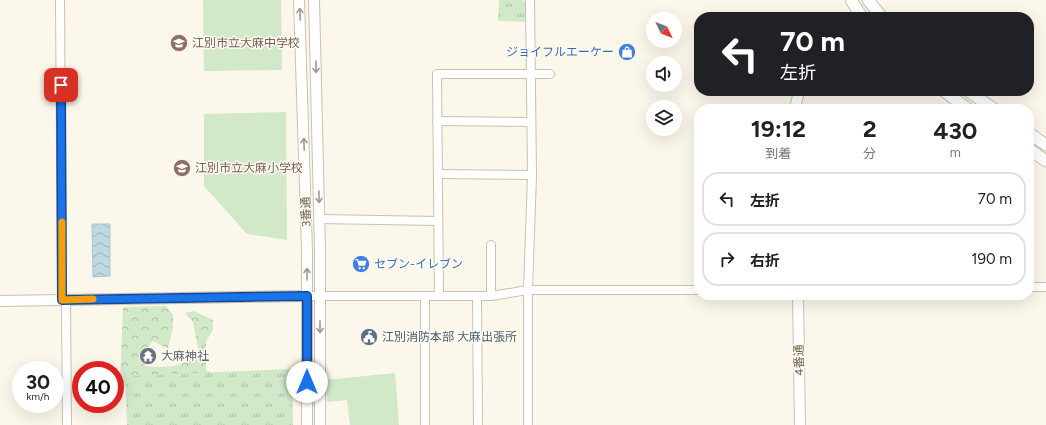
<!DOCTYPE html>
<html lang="ja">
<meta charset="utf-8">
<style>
body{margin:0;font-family:Figtree,"Noto Sans JP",sans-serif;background:#f6f6f6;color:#202124;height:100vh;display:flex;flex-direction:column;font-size:15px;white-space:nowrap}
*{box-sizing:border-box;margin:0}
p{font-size:13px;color:#757577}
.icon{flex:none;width:22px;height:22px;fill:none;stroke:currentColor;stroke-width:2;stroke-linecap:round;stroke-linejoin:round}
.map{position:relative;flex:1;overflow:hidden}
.drawer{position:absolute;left:694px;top:104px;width:340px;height:196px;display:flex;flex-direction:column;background:#fff;border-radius:16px;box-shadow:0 4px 16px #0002}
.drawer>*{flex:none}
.banner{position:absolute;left:694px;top:12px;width:340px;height:84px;border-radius:16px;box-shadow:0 4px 16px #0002;background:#202124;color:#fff;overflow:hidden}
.needle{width:26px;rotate:133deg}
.buttons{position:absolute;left:646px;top:12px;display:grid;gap:8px}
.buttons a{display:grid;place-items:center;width:36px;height:36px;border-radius:50%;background:#fff;box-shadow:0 4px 16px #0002;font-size:20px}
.speed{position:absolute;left:12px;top:361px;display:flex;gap:8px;font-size:20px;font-weight:700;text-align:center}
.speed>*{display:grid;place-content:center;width:52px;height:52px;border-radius:50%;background:#fff;box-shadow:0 4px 16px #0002;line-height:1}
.speed small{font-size:10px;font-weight:400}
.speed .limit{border:6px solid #d22;background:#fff;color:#111}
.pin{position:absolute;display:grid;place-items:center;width:34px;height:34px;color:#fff;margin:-17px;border-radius:8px;box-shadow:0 2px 6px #0006}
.me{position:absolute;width:44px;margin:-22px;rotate:0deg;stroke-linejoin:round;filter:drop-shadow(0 0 3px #0008)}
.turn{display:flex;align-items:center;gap:14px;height:84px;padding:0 20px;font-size:18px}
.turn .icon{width:52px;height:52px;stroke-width:2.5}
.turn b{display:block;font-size:28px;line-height:34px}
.eta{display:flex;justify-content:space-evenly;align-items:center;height:68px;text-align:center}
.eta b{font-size:24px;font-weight:700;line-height:28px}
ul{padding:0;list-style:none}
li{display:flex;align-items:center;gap:12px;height:54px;margin:0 8px 6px;padding:0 12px;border:2px solid #e0e0e0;border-radius:16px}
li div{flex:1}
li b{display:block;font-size:15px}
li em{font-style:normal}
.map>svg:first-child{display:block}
.grass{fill:#d1e8c9}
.forest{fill:url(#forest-crowns)}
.park{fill:url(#park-tufts)}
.water{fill:url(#water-waves);stroke:#a7c6d4}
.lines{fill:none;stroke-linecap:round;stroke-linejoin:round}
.minor-casing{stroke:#ccc0b0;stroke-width:10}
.tertiary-casing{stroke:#ccc0b0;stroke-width:12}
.secondary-casing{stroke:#cec1ae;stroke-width:13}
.minor{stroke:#fff;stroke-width:8}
.tertiary{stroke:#fff;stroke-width:10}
.secondary{stroke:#fff;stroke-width:11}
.oneway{stroke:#a4988d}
.route-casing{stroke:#114b97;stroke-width:10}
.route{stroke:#1a73e8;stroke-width:7}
.slow{stroke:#f59e0b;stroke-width:7}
.labels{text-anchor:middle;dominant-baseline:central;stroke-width:3;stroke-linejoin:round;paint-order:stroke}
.education-label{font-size:12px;fill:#785e54;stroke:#fefaf0;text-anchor:start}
.shop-label{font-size:12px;fill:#366cbe;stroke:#fefaf0;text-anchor:end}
.street-label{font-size:12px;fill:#73614f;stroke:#fefaf0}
.service-label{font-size:12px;fill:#4e5e75;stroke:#fefaf0;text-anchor:start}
.worship-label{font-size:12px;fill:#5b616d;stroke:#fefaf0;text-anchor:start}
</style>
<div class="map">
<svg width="1046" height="425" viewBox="0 0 1046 425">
<defs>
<pattern id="forest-crowns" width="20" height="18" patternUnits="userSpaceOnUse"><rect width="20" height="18" fill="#d1e8c9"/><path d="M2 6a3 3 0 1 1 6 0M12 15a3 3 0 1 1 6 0" fill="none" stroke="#aebfa6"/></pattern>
<pattern id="park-tufts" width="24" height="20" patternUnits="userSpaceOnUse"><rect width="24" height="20" fill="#d1e8c9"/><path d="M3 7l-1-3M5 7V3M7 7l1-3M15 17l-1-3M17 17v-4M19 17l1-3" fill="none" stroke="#aebfa6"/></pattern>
<pattern id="water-waves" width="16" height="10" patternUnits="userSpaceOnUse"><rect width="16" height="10" fill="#bfd9e3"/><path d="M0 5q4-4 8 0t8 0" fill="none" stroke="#a0b3ba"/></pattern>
</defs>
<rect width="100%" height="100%" fill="#fbf7ea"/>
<g class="grass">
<path d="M203,0H281L282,70L204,71Z"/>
<path d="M286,112L287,240L247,234L204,186V114Z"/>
<path d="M395,373L399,425H350L347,400L327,402L326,380Z"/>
</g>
<path class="forest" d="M166,306L173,315V327L168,349L153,341L139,357L146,366C166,368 183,368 199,353L193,322L185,313L194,311L213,320V330L206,341V370L218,377L132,389L120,384L123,307Z"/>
<g class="park">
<path d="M499,0H523L526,3V22L498,21Z"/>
<path d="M292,369L293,425H127L125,376Z"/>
</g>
<path class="water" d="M92,224H110V276L93,277Z"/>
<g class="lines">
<defs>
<g id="minor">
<path d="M60,0L62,300"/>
<path d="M437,121L531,122"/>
<path d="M438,174L532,175"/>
<path d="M320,219L438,221"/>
<path d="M1029,287H1046"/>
<path d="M307,296H491L528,290H699"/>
<path d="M439,296L437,74H550"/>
<path d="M477,296L478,425"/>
<path d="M491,296V245"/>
<path d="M66,300L67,425"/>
<path d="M425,425V296"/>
<path d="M528,425V290L532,175L530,0"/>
</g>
<g id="tertiary">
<path d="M299,0L307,251V425"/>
<path d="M314,0L320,249V425"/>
<path d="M795,109L799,91"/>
<path d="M798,295L800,425"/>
<path d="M0,301L307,296"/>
</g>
<g id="secondary">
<path d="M851,0L862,17"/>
<path d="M868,0L882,17"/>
<path d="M944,91L968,109"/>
<path d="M968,91L994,109"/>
<path d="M1029,133L1046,145"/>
<path d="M1029,149L1046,161"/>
</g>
</defs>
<use href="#minor" class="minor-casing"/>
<use href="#tertiary" class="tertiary-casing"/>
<use href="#secondary" class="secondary-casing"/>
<use href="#minor" class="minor"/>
<use href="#tertiary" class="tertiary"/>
<use href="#secondary" class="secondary"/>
</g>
<defs><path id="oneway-shaft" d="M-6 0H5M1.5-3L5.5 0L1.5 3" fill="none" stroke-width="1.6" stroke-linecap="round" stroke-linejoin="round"/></defs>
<g class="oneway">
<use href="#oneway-shaft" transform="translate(300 14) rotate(-92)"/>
<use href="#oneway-shaft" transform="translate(316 67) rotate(89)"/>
<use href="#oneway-shaft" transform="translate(304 144) rotate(-92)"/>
<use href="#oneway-shaft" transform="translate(319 197) rotate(89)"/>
<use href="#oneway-shaft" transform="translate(307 274) rotate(-90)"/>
<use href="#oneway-shaft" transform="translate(320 327) rotate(90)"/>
</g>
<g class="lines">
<defs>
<path id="route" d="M61,85L62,300L307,296V382"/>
</defs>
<use href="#route" class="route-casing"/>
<use href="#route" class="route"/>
<path class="slow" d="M62,222V300L93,299"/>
</g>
<defs>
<symbol id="school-disc" viewBox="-11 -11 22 22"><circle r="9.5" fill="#8d6e63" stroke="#fefaf0"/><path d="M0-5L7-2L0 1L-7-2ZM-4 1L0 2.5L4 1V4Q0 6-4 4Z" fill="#fff"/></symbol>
<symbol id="shop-disc" viewBox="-11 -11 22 22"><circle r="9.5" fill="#3f7fe0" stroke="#fefaf0"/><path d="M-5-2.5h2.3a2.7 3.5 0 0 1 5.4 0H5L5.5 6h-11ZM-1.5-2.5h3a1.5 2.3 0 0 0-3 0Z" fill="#fff"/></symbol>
<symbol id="supermarket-disc" viewBox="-11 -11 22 22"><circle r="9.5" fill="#3f7fe0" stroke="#fefaf0"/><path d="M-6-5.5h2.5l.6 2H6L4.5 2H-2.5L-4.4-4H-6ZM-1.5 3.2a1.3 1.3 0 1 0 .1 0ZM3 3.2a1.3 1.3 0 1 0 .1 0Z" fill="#fff"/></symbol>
<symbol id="civic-disc" viewBox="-11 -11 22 22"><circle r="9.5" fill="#5c6f8a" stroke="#fefaf0"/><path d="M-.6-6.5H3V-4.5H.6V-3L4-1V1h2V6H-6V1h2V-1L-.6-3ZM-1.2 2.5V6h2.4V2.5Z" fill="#fff"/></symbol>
<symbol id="temple-disc" viewBox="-11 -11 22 22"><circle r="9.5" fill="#6b7280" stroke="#fefaf0"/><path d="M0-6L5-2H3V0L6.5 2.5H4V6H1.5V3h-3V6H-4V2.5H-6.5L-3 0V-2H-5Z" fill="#fff"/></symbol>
</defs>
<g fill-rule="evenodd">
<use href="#school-disc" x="169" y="33" width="20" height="20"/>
<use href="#shop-disc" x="617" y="42" width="20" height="20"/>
<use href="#school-disc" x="172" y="158" width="20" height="20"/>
<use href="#supermarket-disc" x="351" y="254" width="20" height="20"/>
<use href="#civic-disc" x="359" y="327" width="20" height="20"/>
<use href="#temple-disc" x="138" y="346" width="20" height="20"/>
</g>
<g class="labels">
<g class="education-label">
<text x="192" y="43">江別市立大麻中学校</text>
<text x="195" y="168">江別市立大麻小学校</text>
</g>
<g class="shop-label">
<text x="614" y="52">ジョイフルエーケー</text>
<text x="374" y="264" text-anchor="start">セブン-イレブン</text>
</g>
<g class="street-label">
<text transform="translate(306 212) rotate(-92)">3番通</text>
<text transform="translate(799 360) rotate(-91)">4番通</text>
</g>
<g class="service-label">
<text x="382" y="337">江別消防本部 大麻出張所</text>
</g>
<g class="worship-label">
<text x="161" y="356">大麻神社</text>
</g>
</g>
</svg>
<div class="buttons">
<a><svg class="needle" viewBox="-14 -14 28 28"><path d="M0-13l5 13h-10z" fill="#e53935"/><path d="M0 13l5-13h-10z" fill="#757577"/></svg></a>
<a><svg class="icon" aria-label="sound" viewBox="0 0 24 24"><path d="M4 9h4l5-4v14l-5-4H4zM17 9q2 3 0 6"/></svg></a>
<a><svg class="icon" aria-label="layers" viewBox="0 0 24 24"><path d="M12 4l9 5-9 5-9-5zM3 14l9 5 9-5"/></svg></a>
</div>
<div class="speed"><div>30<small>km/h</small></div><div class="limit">40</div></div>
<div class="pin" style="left:61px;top:85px;background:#d93025"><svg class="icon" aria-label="arrive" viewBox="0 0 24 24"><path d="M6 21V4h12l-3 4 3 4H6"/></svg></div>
<svg class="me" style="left:307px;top:382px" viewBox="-20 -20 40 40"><circle r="19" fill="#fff"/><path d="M0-13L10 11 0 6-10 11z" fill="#1a73e8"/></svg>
<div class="banner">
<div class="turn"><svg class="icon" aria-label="left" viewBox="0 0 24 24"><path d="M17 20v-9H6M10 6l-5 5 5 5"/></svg><div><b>70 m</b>左折</div></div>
</div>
<section class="drawer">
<div class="eta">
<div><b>19:12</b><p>到着</p></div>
<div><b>2</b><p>分</p></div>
<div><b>430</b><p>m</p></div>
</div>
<ul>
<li><svg class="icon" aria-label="left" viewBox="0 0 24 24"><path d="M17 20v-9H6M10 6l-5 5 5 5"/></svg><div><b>左折</b></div><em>70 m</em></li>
<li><svg class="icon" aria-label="right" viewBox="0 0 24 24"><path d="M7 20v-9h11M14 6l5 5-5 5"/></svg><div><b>右折</b></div><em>190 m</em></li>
</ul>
</section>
</div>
